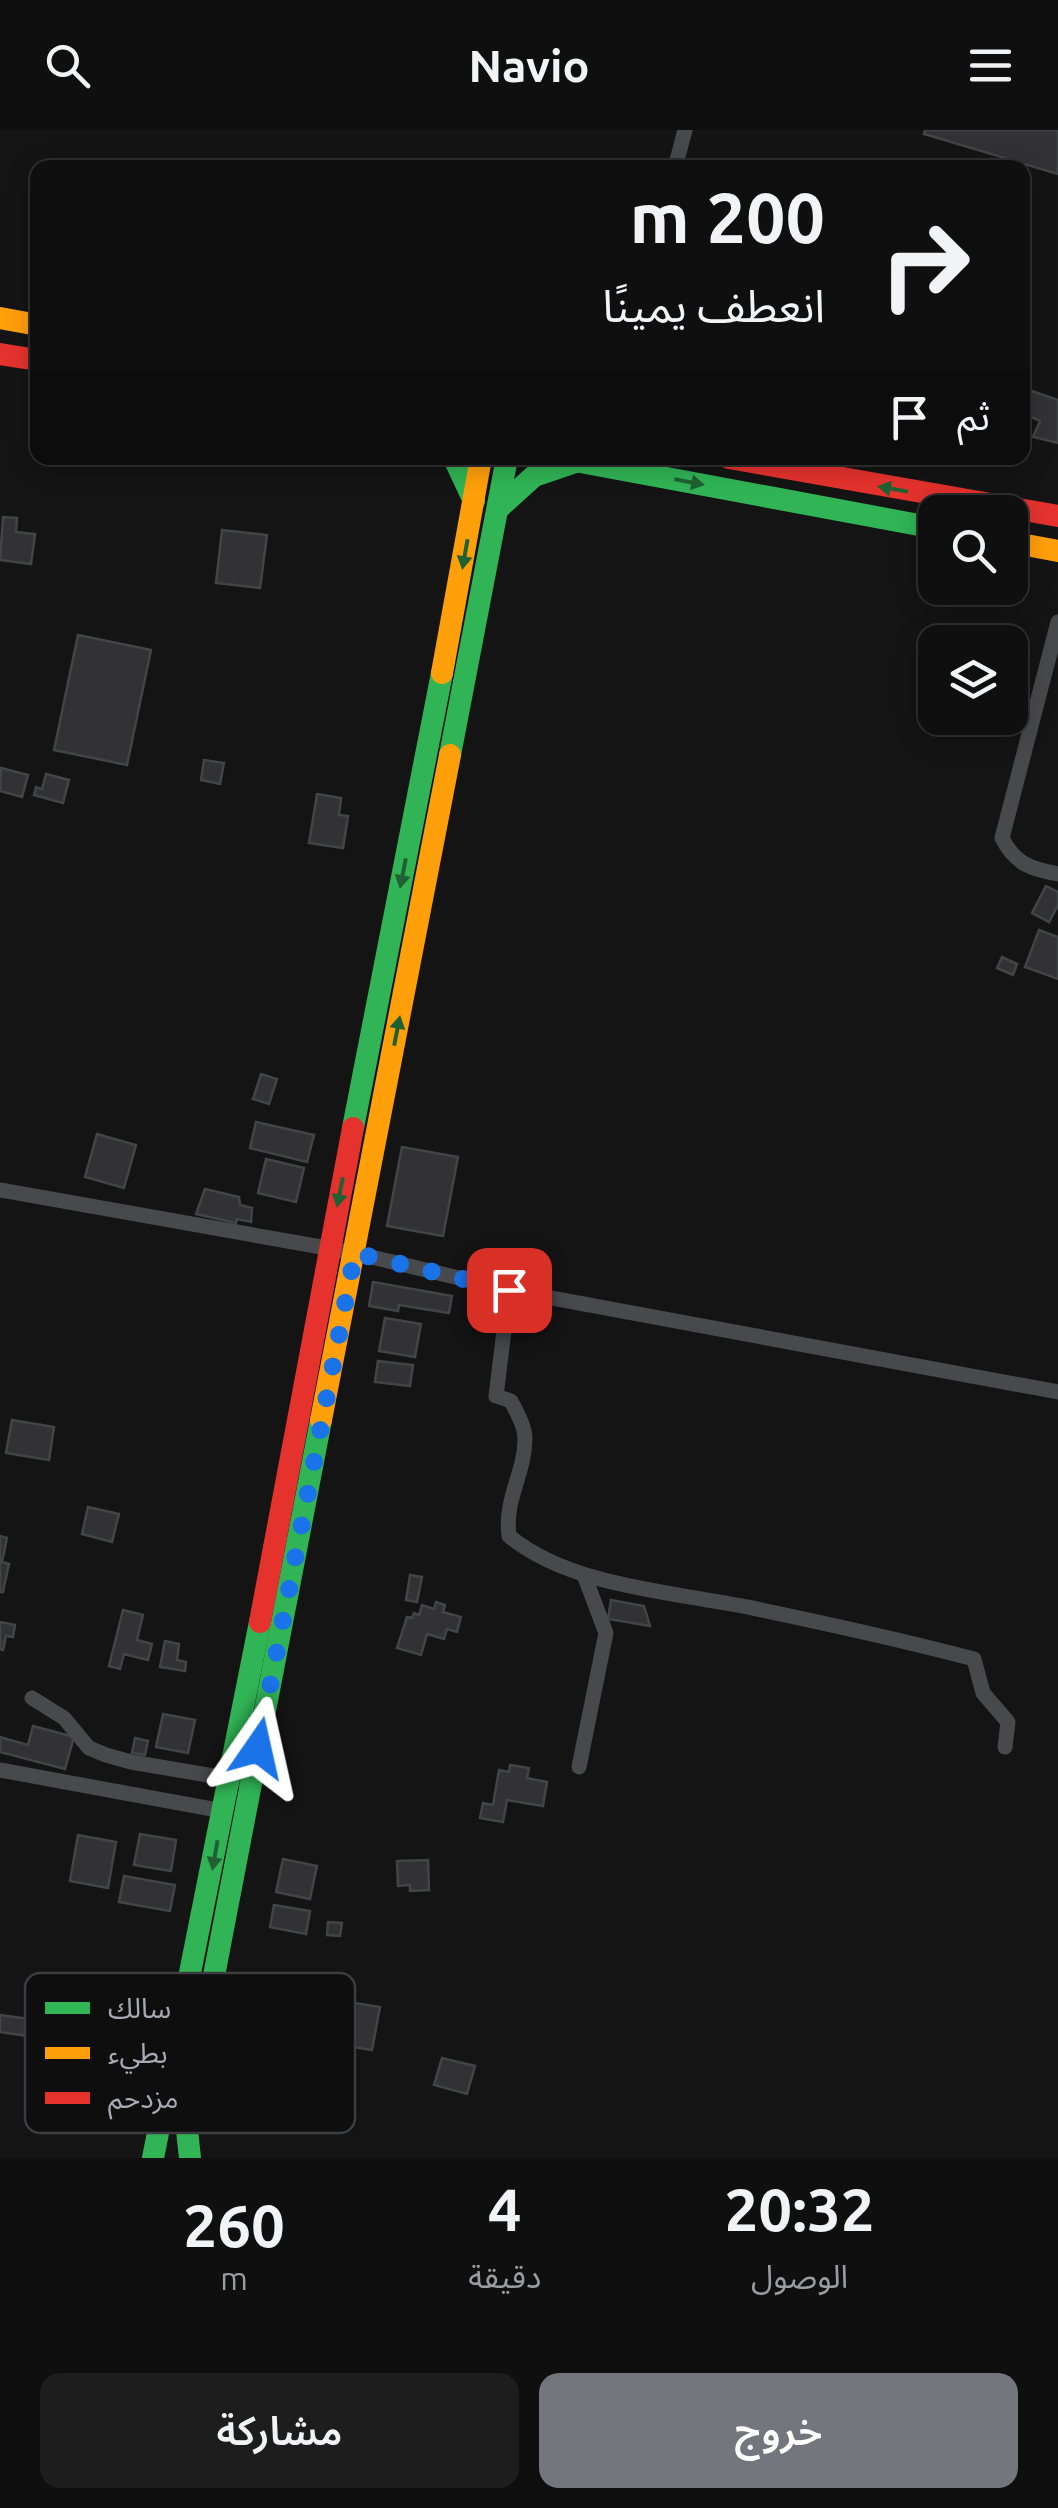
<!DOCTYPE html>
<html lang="ar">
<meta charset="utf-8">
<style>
body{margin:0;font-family:Ubuntu,"Noto Sans Arabic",sans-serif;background:#1d1d1d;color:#f1f3f6;direction:rtl;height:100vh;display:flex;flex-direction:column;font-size:38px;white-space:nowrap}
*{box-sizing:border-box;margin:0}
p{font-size:32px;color:#9b9c9e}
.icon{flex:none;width:55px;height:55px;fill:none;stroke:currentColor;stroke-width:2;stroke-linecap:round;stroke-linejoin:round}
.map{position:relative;height:2028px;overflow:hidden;direction:ltr}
.drawer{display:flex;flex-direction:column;background:#0f0f0f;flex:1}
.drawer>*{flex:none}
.guide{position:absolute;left:30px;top:30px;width:1000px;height:305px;border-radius:20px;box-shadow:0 5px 25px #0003,0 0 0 2px #2f2f2f;direction:rtl;background:#0f0f0f;color:#f1f3f6;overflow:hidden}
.controls{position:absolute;left:918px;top:365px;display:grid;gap:20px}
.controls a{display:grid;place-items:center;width:110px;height:110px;border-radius:20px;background:#0f0f0f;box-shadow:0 5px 25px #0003,0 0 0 2px #2f2f2f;font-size:50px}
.pin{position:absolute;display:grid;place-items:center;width:85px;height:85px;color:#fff;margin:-42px;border-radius:20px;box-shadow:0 5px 15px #0006}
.me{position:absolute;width:110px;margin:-55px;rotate:11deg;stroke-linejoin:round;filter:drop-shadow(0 0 8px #0008)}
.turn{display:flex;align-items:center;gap:35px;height:210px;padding:0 40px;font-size:45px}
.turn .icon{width:130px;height:130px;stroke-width:2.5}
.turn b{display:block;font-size:70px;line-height:85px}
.then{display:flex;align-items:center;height:95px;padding:0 40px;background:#0003;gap:20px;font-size:38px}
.eta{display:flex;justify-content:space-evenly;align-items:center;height:170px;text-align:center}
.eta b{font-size:60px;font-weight:600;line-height:70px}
.cta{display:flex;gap:20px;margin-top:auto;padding:20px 40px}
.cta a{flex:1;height:115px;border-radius:20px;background:#73767c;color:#fff;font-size:40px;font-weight:600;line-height:115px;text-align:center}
.cta a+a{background:#1d1d1d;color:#f1f3f6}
header{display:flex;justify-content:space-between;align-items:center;height:130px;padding:0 40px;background:#0f0f0f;font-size:45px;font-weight:600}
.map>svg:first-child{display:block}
.building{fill:#323234;stroke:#434447;stroke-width:2.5}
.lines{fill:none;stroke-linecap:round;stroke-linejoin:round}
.street{stroke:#48494c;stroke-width:15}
.fast{stroke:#30b455;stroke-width:22}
.slow{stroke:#ff9f0a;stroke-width:22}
.jam{stroke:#e5322d;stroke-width:22}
.oneway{fill:#1f6132}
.route{stroke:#1a73e8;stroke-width:18;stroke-dasharray:0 32.4}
.key{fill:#0e0e0f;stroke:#3c3d41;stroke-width:2.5}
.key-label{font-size:28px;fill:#a6aab4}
</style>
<header><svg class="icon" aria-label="menu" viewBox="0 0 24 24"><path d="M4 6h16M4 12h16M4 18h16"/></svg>Navio<svg class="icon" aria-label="search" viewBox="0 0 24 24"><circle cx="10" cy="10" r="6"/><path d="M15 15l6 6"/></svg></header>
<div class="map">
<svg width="1058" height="2028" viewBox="0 0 1058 2028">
<rect width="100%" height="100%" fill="#141414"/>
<g class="building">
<path d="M925,0H1058V44L924,4Z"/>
<path d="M1032,261L1058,270V313L1033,307L1040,291L1025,284Z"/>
<path d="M3,387L17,388L16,402L35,404L31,434L0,430Z"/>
<path d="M222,400L267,405L260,458L216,453Z"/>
<path d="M78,505L151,520L127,635L54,620Z"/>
<path d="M204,630L224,633L220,654L201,650Z"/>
<path d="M1,638L28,645L22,667L0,661Z"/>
<path d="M46,644L69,650L63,673L34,665L36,657L42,659Z"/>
<path d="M317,664L341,668L339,685L348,686L343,718L309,713Z"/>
<path d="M1046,756L1058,762V775L1049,792L1032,783Z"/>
<path d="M1039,800L1058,807V849L1025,837Z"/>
<path d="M1002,827L1017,834L1013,845L997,838Z"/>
<path d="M261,944L277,949L269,974L253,969Z"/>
<path d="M256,992L314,1005L307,1032L250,1018Z"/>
<path d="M97,1004L136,1015L124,1058L85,1047Z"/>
<path d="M402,1017L458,1027L443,1106L387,1096Z"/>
<path d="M266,1029L304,1038L296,1072L258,1063Z"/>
<path d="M205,1059L239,1067L240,1075L252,1078L251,1092L237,1089L236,1093L196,1084Z"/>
<path d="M373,1152L452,1166L449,1183L399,1175L398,1181L369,1176Z"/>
<path d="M385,1188L421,1194L415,1227L379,1221Z"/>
<path d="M378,1231L413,1235L410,1256L375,1252Z"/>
<path d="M12,1290L54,1297L49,1330L6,1323Z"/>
<path d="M88,1377L119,1384L112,1412L82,1404Z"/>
<path d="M0,1406L7,1408L2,1432L9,1434L3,1462H0Z"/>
<path d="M410,1445L422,1447L417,1472L406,1470Z"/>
<path d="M611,1470L644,1476L650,1496L608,1489Z"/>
<path d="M436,1472L445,1475L443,1482L461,1487L457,1502L447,1499L444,1509L427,1504L421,1525L397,1518L407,1487L412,1488L414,1483L419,1485L422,1475L434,1479Z"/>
<path d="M123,1480L143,1485L137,1510L152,1514L148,1530L124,1524L120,1539L109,1536Z"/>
<path d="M0,1492L15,1495L13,1507L6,1506L3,1520L0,1519Z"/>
<path d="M165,1511L179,1514L177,1530L186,1532L185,1541L160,1537Z"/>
<path d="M163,1584L195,1590L188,1623L156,1617Z"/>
<path d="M33,1596L74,1607L65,1639L0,1622V1607L28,1615Z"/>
<path d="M135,1608L148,1611L145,1625L132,1623Z"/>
<path d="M510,1635L529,1638L527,1648L547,1652L543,1676L507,1670L503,1692L480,1688L483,1673L493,1675L499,1640L509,1642Z"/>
<path d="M140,1704L176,1710L171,1741L134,1735Z"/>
<path d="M78,1705L116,1712L108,1758L70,1751Z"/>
<path d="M283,1729L317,1736L310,1769L276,1762Z"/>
<path d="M428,1730L429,1760L410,1761V1755L398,1756L397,1731Z"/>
<path d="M124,1746L175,1755L170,1781L119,1772Z"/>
<path d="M274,1775L310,1781L306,1804L270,1797Z"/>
<path d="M328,1792L342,1793L340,1806L327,1805Z"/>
<path d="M337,1870L380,1877L372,1920L353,1917L346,1926L319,1918L324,1902L333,1892Z"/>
<path d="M0,1885L30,1889L28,1906L0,1902Z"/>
<path d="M442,1928L475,1936L467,1964L434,1955Z"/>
</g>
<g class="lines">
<g class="street">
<path d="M675,38L685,0"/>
<path d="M1058,492L1002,708C1015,734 1031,739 1058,744"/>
<path d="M0,1060L355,1123L509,1160L1058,1262"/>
<path d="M509,1160L496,1266L511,1271C517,1283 525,1296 525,1309C525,1343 504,1369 509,1406C572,1458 678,1462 757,1479C829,1494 902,1510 974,1529L983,1563L1008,1592L1005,1617"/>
<path d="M32,1568L64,1588L89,1618L106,1625L131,1632L237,1650"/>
<path d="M579,1637L606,1503L584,1445"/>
<path d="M0,1640L223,1681"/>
</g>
<g class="fast">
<path d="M454,328L474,371"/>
<path d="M559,328L935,398"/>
<path d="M500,377L534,346L578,331"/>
<path d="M450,625L507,328"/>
<path d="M353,998L442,543"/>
<path d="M153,2028L260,1492"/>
<path d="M190,2028L186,1991L321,1290"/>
</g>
<g class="slow">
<path d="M0,188L38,195"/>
<path d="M1010,412L1058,421"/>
<path d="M442,543L481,328"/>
<path d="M321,1290L450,625"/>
</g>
<g class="jam">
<path d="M0,224L38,230"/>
<path d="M729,328L1058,386"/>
<path d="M260,1492L353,998"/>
</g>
</g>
<defs><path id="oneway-solid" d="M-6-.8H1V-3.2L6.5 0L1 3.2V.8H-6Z" transform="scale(2.5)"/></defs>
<g class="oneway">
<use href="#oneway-solid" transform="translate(689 352) rotate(11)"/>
<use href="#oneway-solid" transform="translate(893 359) rotate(-170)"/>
<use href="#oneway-solid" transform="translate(465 424) rotate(100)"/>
<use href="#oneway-solid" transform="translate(403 743) rotate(101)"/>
<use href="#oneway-solid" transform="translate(397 901) rotate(-79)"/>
<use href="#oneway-solid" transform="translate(340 1062) rotate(101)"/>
<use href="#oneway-solid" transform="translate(215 1725) rotate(100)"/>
</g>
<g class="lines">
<path class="route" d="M258,1618L355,1123L509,1160"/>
</g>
<rect x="25" y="1843" width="330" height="160" rx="15" class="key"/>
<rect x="45" y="1872" width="45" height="12" fill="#30b455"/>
<rect x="45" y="1917" width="45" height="12" fill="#ff9f0a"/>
<rect x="45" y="1962" width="45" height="12" fill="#e5322d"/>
<g class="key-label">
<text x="108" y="1888">سالك</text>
<text x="108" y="1933">بطيء</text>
<text x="108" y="1978">مزدحم</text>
</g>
</svg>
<div class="controls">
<a><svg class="icon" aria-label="search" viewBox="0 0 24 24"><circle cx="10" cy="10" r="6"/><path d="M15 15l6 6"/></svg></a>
<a><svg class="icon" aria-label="layers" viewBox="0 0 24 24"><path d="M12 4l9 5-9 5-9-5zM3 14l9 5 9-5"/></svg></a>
</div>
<div class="pin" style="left:509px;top:1160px;background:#d93025"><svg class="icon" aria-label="arrive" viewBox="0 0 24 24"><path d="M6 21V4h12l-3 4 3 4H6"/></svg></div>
<svg class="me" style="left:258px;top:1618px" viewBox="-20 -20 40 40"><path d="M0-17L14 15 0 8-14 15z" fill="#1a73e8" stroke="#fff" stroke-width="4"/></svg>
<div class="guide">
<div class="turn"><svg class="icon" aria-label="right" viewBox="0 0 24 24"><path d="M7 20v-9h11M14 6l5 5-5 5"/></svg><div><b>200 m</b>انعطف يمينًا</div></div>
<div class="then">ثم<svg class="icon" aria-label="arrive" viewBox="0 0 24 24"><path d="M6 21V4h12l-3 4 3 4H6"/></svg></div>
</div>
</div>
<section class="drawer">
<div class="eta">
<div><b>20:32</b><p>الوصول</p></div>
<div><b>4</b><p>دقيقة</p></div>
<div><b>260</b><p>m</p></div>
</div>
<div class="cta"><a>خروج</a><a>مشاركة</a></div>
</section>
